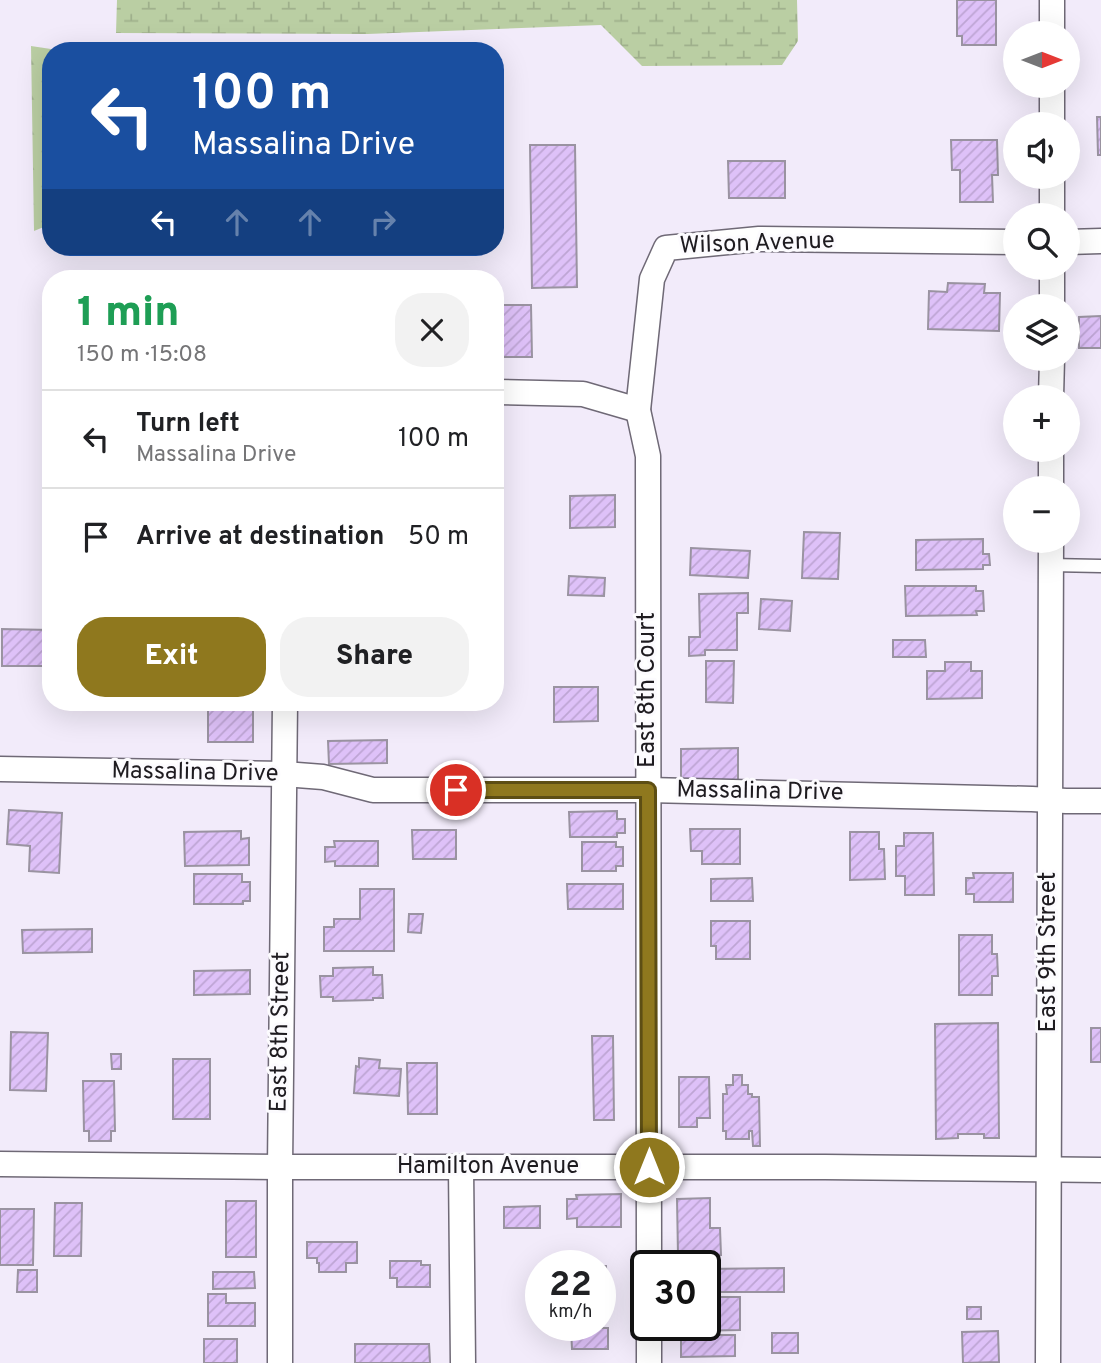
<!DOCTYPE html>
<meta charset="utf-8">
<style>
body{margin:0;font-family:Overpass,sans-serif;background:#f2f2f2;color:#202124;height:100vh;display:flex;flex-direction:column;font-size:26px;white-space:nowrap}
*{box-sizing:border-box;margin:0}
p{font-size:23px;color:#757577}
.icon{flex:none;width:38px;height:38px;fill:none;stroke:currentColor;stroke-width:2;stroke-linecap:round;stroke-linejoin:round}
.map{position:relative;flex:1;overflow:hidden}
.panel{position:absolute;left:42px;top:270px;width:462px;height:441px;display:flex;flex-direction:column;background:#fff;border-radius:28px;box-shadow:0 7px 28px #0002}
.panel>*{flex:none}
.top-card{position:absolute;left:42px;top:42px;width:462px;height:214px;border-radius:28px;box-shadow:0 7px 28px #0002;background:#1a4fa0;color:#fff;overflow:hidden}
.needle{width:46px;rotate:90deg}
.buttons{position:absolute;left:1003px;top:21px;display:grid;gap:14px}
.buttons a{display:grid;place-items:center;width:77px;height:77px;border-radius:50%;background:#fff;box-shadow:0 7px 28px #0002;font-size:35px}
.speed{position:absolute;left:525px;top:1250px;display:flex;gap:14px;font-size:35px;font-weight:700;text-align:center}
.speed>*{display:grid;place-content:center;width:91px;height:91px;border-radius:50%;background:#fff;box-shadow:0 7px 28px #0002;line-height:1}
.speed small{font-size:18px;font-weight:400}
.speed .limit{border:4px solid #111;border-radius:10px;background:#fff;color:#111}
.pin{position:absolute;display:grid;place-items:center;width:60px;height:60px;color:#fff;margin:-30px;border:4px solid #fff;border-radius:50%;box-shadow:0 2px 7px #0007}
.me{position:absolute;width:77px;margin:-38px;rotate:0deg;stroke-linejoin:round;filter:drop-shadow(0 0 5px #0008)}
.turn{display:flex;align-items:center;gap:24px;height:147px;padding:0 35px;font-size:32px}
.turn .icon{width:91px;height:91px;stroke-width:2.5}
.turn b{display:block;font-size:49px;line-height:60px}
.lanes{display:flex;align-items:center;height:66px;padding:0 35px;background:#0003;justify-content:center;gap:35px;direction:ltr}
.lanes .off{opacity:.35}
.round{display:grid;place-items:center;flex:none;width:74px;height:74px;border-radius:28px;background:#f2f2f2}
.summary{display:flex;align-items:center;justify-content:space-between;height:119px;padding:0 35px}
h1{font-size:42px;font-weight:800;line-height:52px;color:#1e9e55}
.cta{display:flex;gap:14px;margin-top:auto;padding:14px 35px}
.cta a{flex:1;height:80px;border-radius:28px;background:#8f781e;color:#fff;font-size:28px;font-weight:800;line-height:80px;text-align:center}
.cta a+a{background:#f2f2f2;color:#202124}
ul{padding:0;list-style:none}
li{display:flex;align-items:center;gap:21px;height:98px;padding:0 35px;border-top:2px solid #e0e0e0}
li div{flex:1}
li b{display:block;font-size:26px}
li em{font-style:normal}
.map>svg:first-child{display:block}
.forest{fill:url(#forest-firs)}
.wetland{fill:url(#wetland-marsh)}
.building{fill:url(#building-hatch);stroke:#9a93a1;stroke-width:2}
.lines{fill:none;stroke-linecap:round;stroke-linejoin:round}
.lane-casing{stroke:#6f6976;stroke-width:15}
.street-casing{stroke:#6f6976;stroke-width:27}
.lane{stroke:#fff;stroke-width:12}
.street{stroke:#fff;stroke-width:24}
.route-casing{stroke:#5d4e14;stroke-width:18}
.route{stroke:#8f781e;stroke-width:12}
.labels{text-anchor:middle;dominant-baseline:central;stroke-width:6;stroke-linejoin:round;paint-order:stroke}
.street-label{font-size:24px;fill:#1e1b20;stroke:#fcfbfe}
</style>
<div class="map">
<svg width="1101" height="1363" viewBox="0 0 1101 1363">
<defs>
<pattern id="forest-firs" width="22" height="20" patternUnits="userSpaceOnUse" patternTransform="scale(1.75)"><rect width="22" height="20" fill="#bacea3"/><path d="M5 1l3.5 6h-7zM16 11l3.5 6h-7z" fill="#9fb08c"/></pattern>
<pattern id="wetland-marsh" width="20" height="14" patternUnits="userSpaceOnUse" patternTransform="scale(1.75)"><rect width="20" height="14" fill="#bacea3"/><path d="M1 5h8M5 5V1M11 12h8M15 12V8" fill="none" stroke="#9fb08c"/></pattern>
<pattern id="building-hatch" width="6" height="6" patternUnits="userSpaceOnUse" patternTransform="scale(1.75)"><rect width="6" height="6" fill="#dec1f8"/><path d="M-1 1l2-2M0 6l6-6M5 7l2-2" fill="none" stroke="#bea5d4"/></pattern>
</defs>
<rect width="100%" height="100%" fill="#f2ebfa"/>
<path class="forest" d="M31,46L64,51H51V224L34,231Z"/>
<path class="wetland" d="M117,0H797L798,41L782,65L642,66L601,25L367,34L116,33Z"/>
<g class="building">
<path d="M957,0H996V45H962V36H957Z"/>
<path d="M1097,117H1101V155H1098Z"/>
<path d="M951,140H997L998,175H992L993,202H960V170H952Z"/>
<path d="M530,145H575L577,287L532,288Z"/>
<path d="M728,161H785V198H729Z"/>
<path d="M948,283L985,284L984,293H1000L999,331L928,329L929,291L947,292Z"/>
<path d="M495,305H531L532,357H495Z"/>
<path d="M1101,316V348H1079V317Z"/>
<path d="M615,495V527L570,528V496Z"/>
<path d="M804,532L840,533L838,579L802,578Z"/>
<path d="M983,539V554H989L990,565H983V569L916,570V540Z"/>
<path d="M691,548L750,551L748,578L690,575Z"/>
<path d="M569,576L605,578L604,596L568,595Z"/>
<path d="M905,586H976V591H983L984,611H976L977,615L906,616Z"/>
<path d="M748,593V613H737V650H705V655L689,656V637H700L699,594Z"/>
<path d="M761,599L792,601L790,631L759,629Z"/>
<path d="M2,629L51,630V666H2Z"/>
<path d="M893,640H925L926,657H893Z"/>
<path d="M706,661H734L733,703L706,702Z"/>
<path d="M945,662H971V671H982V698L927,699V671H945Z"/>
<path d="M554,687H598V721L554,722Z"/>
<rect x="208" y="702" width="45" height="40"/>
<path d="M387,740V763L329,764L328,741Z"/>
<path d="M738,748V781H681V749Z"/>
<path d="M9,810L62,813L59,873L29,871L30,846L7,844Z"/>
<path d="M617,811V819H625V833H617V837H570L569,812Z"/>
<path d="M690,829H740V864H702V851H691Z"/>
<path d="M412,830H456V859H413Z"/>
<path d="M241,831V839L249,838V865L185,866L184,832Z"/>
<path d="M850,832H879V849H884L885,879L850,880Z"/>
<path d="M904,833H933L934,895H905V876H896V846H904Z"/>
<path d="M334,841H378V866H335V861L325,862V847H335Z"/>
<path d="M582,842H616V847H623V866H616V871H582Z"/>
<path d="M973,873H1013V902H974V894H966V878H974Z"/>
<path d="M194,874H242V882H250V901H243V904H194Z"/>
<path d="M752,878L753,901H711V879Z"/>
<path d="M567,884H623V909H568Z"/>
<path d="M360,889H394V951H324V927H334V919H360Z"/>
<path d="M409,914H423L421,933L408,932Z"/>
<path d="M711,921H750V959H716V946H711Z"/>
<path d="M92,929V952L23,953L22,930Z"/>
<path d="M959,935H992V954H997L998,976H992V995H959Z"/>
<path d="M373,967V975H382L383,998H373V1000L333,1001V997H321L320,976H333V968Z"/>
<path d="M250,970V994L194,995V971Z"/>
<path d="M998,1023L999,1138H984V1134H958V1138L936,1139L935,1024Z"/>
<rect x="1091" y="1028" width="10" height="34"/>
<path d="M11,1032L48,1033L46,1091L10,1090Z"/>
<path d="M592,1036H613L614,1120H594Z"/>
<path d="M111,1054H121V1069H112Z"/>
<path d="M359,1058L380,1060L379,1068L401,1069L399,1096L354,1093L356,1066L359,1067Z"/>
<rect x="173" y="1059" width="37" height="60"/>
<path d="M407,1063H437V1114H408Z"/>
<path d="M733,1075H742V1085H748V1094H752V1097H759L760,1146H753L752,1131H749V1139H726V1131H723V1094H727L726,1085H733Z"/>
<path d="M679,1077H709L710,1118H697V1127H679Z"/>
<path d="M83,1081H114L115,1131H111V1141H89V1131H84Z"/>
<path d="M621,1194V1227H577V1218L567,1219V1199H577L576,1195Z"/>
<path d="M710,1198V1228H720L721,1255H678L677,1199Z"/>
<rect x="226" y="1201" width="30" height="56"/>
<path d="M55,1203H82L81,1256H54Z"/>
<path d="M540,1206V1228H504V1207Z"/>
<path d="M0,1209H34L33,1265H0Z"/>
<path d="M307,1242H357V1263H346V1272H319V1263H317V1258H307Z"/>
<path d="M390,1261H421V1265H430V1287H397V1278H390Z"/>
<path d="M600,1266H606L607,1293H600Z"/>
<path d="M784,1268V1292H705V1269Z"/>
<path d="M18,1270H37V1292H17Z"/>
<path d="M213,1272H254L255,1288L213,1289Z"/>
<path d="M208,1294H226V1303H255V1326H208Z"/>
<path d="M705,1297H740V1330L688,1331V1325H705Z"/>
<rect x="967" y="1307" width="14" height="12"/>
<path d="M571,1328H608V1349H572Z"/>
<path d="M998,1331L999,1362L963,1363L962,1332Z"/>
<rect x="772" y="1333" width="26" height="20"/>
<path d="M681,1335H735V1356L681,1357Z"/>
<rect x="204" y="1339" width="33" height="24"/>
<path d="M355,1344H429L430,1363H355Z"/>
</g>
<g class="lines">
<defs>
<path id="lane" d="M1050,565L1101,566"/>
<g id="street">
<path d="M1052,0V33"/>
<path d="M1052,86V124"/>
<path d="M1052,177V215"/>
<path d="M1068,242L1101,241"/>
<path d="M1052,306V268"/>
<path d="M495,392L583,394L638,410"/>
<path d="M1051,397L1052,359"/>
<path d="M1051,488V450"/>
<path d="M0,769L284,774L323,777L373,790H648L1032,799L1066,801H1101"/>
<path d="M0,1164L280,1167H825L1101,1170"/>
<path d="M461,1167L463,1363"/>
<path d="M649,1265L648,456L638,410L652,279L666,248L759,239L1015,242"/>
<path d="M280,1363V1167L285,702"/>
<path d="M649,1363V1325"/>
<path d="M1048,1363L1051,541"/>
</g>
</defs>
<use href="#lane" class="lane-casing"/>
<use href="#street" class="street-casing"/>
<use href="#lane" class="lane"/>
<use href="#street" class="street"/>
</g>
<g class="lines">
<defs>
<path id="route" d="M456,790H648L649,1167"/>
</defs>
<use href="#route" class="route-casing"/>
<use href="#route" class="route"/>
</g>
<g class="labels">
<g class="street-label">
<text transform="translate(757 244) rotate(-2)">Wilson Avenue</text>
<text transform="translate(648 690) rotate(-90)">East 8th Court</text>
<text transform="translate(195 773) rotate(1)">Massalina Drive</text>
<text transform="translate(760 792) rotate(1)">Massalina Drive</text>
<text transform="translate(1049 952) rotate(-90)">East 9th Street</text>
<text transform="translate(281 1032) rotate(-89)">East 8th Street</text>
<text x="488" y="1167">Hamilton Avenue</text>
</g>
</g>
</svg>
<div class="buttons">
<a><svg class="needle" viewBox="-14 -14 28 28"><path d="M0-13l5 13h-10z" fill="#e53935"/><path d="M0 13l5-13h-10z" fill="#757577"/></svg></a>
<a><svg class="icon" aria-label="sound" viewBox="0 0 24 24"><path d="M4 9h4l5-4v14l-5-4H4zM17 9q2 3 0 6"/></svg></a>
<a><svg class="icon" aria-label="search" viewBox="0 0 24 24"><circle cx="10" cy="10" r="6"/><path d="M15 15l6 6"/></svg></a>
<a><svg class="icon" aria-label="layers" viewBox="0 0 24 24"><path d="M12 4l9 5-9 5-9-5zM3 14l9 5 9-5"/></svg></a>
<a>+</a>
<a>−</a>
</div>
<div class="speed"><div>22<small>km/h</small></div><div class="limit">30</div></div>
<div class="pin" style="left:456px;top:790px;background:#d93025"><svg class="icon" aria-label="arrive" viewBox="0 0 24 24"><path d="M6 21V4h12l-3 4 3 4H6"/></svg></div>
<svg class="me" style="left:649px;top:1167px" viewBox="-20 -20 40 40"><circle r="17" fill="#8f781e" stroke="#fff" stroke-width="3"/><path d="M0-11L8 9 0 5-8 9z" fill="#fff"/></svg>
<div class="top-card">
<div class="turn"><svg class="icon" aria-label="left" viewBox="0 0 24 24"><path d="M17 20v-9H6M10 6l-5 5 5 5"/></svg><div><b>100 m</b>Massalina Drive</div></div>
<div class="lanes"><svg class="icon" aria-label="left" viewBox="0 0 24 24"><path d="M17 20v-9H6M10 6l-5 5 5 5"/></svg><svg class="icon off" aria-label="ahead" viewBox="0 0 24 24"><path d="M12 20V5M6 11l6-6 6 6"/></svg><svg class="icon off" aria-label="ahead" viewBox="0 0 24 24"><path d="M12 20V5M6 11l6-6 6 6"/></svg><svg class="icon off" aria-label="right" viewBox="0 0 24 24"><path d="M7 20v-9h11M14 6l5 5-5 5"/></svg></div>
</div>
<section class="panel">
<div class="summary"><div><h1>1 min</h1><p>150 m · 15:08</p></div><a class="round"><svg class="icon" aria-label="close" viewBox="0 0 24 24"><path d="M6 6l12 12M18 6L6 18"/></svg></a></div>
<ul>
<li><svg class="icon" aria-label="left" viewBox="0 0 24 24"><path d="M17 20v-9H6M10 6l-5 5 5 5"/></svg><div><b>Turn left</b><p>Massalina Drive</p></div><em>100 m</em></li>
<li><svg class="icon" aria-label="arrive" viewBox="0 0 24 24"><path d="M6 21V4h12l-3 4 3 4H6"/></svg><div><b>Arrive at destination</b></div><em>50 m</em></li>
</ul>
<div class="cta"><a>Exit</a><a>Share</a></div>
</section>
</div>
